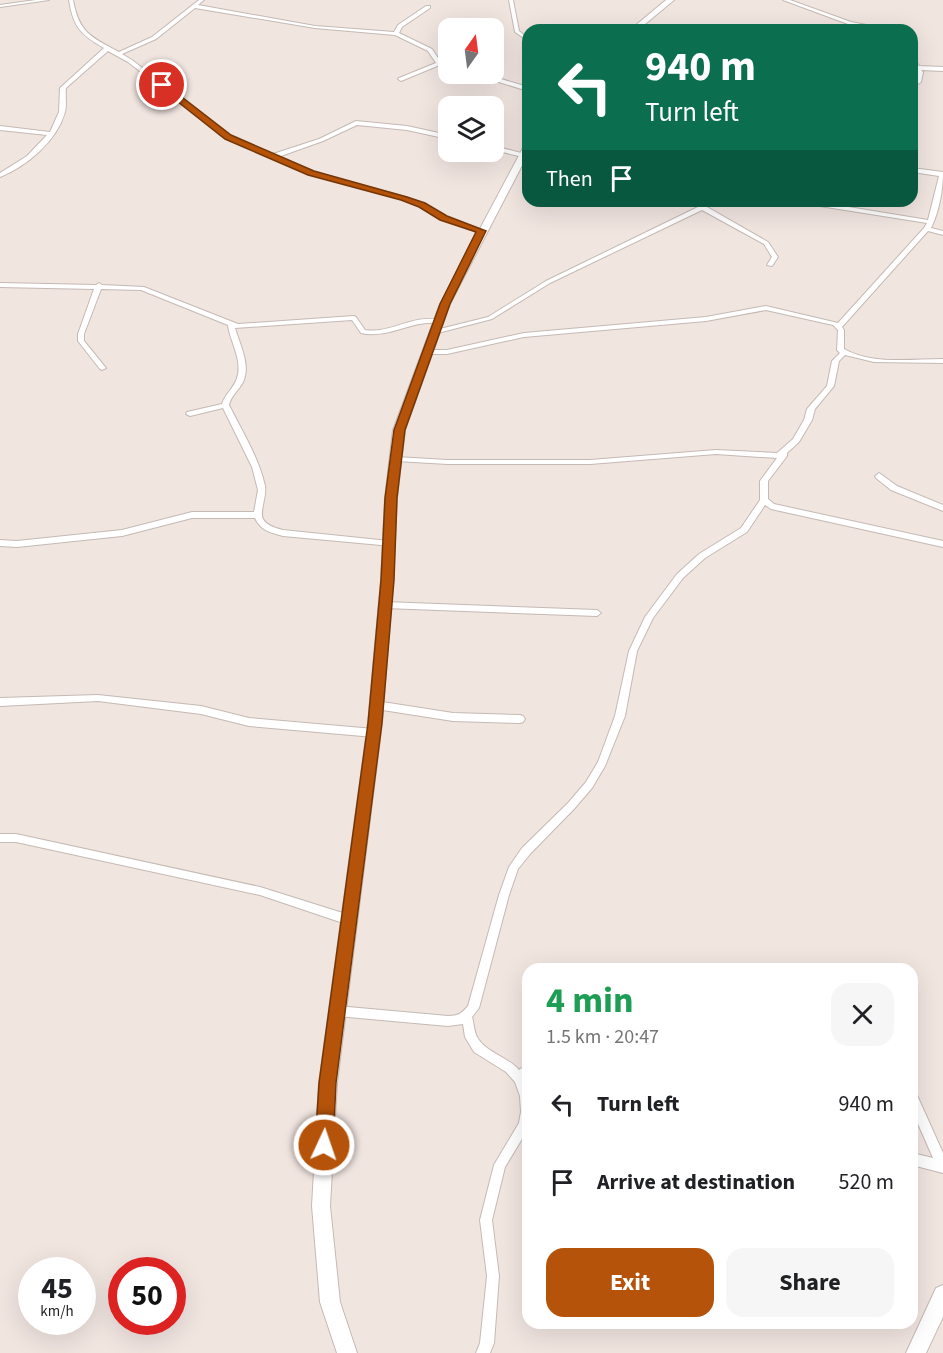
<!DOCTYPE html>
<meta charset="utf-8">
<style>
body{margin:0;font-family:"Source Sans 3",sans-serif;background:#f6f6f6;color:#202124;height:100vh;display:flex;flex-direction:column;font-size:22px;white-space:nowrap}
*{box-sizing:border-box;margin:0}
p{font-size:20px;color:#757577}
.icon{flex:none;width:33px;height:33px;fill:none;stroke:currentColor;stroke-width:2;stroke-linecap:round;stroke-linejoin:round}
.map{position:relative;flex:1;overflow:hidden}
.drawer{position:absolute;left:522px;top:963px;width:396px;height:366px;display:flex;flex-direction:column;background:#fff;border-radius:18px;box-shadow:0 6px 24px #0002}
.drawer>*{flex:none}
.banner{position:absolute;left:522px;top:24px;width:396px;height:183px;border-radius:18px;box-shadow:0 6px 24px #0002;background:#0b6e4f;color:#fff;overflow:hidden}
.needle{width:39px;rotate:14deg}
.tools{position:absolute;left:438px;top:18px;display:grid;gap:12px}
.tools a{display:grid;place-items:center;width:66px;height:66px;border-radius:12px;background:#fff;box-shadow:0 6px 24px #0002;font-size:30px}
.speed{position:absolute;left:18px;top:1257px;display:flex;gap:12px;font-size:30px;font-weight:700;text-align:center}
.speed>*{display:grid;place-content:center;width:78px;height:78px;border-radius:50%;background:#fff;box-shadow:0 6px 24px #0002;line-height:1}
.speed small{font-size:15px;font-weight:400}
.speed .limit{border:9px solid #d22;background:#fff;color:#111}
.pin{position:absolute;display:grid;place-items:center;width:51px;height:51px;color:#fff;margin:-26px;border:3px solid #fff;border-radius:50%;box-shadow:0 2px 6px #0007}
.me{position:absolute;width:66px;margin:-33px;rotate:3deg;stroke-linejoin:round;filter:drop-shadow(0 0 4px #0008)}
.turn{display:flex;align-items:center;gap:21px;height:126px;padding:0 24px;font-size:27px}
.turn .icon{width:78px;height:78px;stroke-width:2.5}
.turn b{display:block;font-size:42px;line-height:51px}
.then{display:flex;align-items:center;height:57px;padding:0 24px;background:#0003;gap:12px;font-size:22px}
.round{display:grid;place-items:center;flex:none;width:63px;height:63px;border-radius:18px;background:#f6f6f6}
.summary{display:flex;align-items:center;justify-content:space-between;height:102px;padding:0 24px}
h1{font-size:36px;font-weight:700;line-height:45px;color:#1e9e55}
.cta{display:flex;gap:12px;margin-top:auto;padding:12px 24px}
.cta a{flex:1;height:69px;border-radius:18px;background:#b45309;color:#fff;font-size:24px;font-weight:700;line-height:69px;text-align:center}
.cta a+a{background:#f6f6f6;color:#202124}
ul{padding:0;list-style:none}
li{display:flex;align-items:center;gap:18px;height:78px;padding:0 24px}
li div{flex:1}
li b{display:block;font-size:22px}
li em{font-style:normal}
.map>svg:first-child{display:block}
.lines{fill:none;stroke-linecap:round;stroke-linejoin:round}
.minor-casing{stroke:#c5b9b4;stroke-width:2}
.secondary-casing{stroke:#c5b9b4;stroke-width:2}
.minor{fill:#fff;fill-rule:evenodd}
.secondary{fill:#fff;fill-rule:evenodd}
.route{fill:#b45309;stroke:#753606;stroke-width:1.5}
</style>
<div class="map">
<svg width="943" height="1353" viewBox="0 0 943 1353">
<rect width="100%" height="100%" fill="#f1e5e0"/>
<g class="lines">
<defs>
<g id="minor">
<path d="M36,0H49L0,7V5Z"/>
<path d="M69,0H73C79,33 91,37 119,52L152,37L199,0H204L198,5L315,26L394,32L398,25L426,6H430V8L402,27L399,33L432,49L442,64L401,81L398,79L399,78L436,63L428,51L395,35L315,28L195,8L156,39L122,54L132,60L230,136L273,154L319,139L356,121L407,126L448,135V139L407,130L357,125L323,141L278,157L313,172L406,197L424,204L446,217L485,231L480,232L442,219L420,206L402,199L309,174L226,138L128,62L108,51L66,88C65,96 67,104 65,112C57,141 27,166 0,177V173L27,156L47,135L0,130V126L50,132L59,112L60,88L104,48C81,35 73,27 69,0Z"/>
<path d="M509,0H513L519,31L528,38V41L515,32Z"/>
<path d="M783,0H790L851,22L892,30H882L848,24Z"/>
<path d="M912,57L914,58L919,66L943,67V71L921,70L923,72L921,82L912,88V84L916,81L917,72L912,63Z"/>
<path d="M491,76L528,87V91L489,79L488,78Z"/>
<path d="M494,146L525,154L526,155L523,157L494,150Z"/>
<path d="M912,168L943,172C943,190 939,212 931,228L943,231V235L928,231L842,327L844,330V349C872,365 911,359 943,359V363L874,362L845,355L839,361L834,386L815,409L812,420L799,442L787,453V456L768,481V499L774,504L943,541V547L771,509L765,505L747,532L705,558L683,578L653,618L637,651L625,716L605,766L592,788L574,809L530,854L518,869L509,895L479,1008L472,1017C474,1024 474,1031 477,1037C485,1052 508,1057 519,1070L528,1063V1077L525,1080L528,1086V1129L505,1167L492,1220L499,1276L494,1343L490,1353H476L480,1343L487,1276L480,1220L494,1165L519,1123L521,1112L520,1096L515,1082L506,1072L474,1052L465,1037L463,1024L448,1026L337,1016L333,1015L331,1011L333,1007L337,1006L448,1016C458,1016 462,1013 468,1006L499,895L509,867L522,848L568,803L586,782L598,762L615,716L629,651L645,617L677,574L699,554L741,528L760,500V481L777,458L716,454L590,464H448L396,461L392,459L396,457L448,460H590L716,450L777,453L793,439L804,420L807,409L827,386L832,361L840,353L837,350L838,330L833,325L766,310L706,321L524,337L447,354H427L424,352L427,350H447L524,333L706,317L766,306L838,323L924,228L927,223L801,203L798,201H812L928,220L939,176L912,172Z"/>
<path d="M687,201H695L703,205L710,201H718L707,207L768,242L778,257L772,266L767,265L772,257L764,244L702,210L550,283L492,319L434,334L431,332L432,331L488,317L546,281L698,207Z"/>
<path d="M0,283L96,285L99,283L102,285L144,287L238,324L354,316L356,317L365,330C392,334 412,314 440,320V322L438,323C410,320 390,339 361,333L352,320L235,328C240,345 252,367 242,384C237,392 231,396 229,405C242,431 259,458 265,486C267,496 259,512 263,519C267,526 276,528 283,530L389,541L393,544L392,546L283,536C271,533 260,530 255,518H192L122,536L17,547L0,546V540L17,541L122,530L192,512H254L258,490L252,467L223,408L190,416L186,414L187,412L222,404C225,394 234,388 237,378C243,360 230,342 228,325L141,290L101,289L84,334V341L106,368L102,370L100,369L78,341V334L94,289L0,287Z"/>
<path d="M879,473L897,486L943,505V511L891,490L876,478L875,476Z"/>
<path d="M385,602L597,610L601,613L597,616L385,608L381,605Z"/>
<path d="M98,695L201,706L249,718L374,729L377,730L379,733L377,736L374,737L249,726L201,714L98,701L0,706V698Z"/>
<path d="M376,701L453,713L520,715L523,716L525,719L523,722L520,723L453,721L376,709L373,707L371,705L373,703Z"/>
<path d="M0,834H16L260,887L349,915L353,917L354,920L353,923L349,925L260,895L16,842H0Z"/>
<path d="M912,1091L916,1093L943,1153V1173L912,1165V1153L933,1158L912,1110Z"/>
</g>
<g id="secondary">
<path d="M666,0H674L638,30H630Z"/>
<path d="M528,143V154L450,304L405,430L397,498L393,580L382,723L337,1083L330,1206L340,1302L357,1353H337L320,1302L312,1206L319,1083L368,723L381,580L385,498L393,430L440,304L524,146Z"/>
<path d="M943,1285V1317L926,1353H906L936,1288Z"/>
</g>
</defs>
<use href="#minor" class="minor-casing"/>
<use href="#secondary" class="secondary-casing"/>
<use href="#minor" class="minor"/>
<use href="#secondary" class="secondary"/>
</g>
<path class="route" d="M159,84H165L231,135L314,171L407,197L425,203L447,216L486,231L450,304L405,430L397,498L394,580L382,723L336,1083L333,1145L331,1151L324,1154L318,1151L315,1145L319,1083L368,723L381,580L385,498L394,430L440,304L476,232L440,220L419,207L401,200L308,175L225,139L159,87Z"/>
</svg>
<div class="tools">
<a><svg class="needle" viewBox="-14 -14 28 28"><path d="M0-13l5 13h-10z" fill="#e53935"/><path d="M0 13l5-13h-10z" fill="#757577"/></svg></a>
<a><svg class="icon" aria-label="layers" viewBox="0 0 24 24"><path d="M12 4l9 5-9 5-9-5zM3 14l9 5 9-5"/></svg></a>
</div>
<div class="speed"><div>45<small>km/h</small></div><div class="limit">50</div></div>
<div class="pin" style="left:162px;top:85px;background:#d93025"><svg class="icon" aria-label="arrive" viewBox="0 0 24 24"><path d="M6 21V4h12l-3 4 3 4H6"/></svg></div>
<svg class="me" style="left:324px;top:1145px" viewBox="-20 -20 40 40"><circle r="17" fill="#b45309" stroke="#fff" stroke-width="3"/><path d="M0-11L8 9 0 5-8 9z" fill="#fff"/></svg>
<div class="banner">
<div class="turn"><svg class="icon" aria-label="left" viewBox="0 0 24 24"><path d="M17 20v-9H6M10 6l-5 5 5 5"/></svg><div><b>940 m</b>Turn left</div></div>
<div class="then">Then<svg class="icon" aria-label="arrive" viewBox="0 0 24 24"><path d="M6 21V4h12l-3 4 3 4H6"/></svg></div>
</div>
<section class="drawer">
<div class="summary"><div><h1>4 min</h1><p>1.5 km · 20:47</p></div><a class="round"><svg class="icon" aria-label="close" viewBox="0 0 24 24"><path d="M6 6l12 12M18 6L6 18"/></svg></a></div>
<ul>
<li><svg class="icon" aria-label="left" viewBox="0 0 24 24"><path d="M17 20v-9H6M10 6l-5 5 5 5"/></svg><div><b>Turn left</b></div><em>940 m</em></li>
<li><svg class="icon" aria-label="arrive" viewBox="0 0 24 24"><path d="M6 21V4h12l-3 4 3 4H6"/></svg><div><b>Arrive at destination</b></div><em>520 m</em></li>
</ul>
<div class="cta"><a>Exit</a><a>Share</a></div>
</section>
</div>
